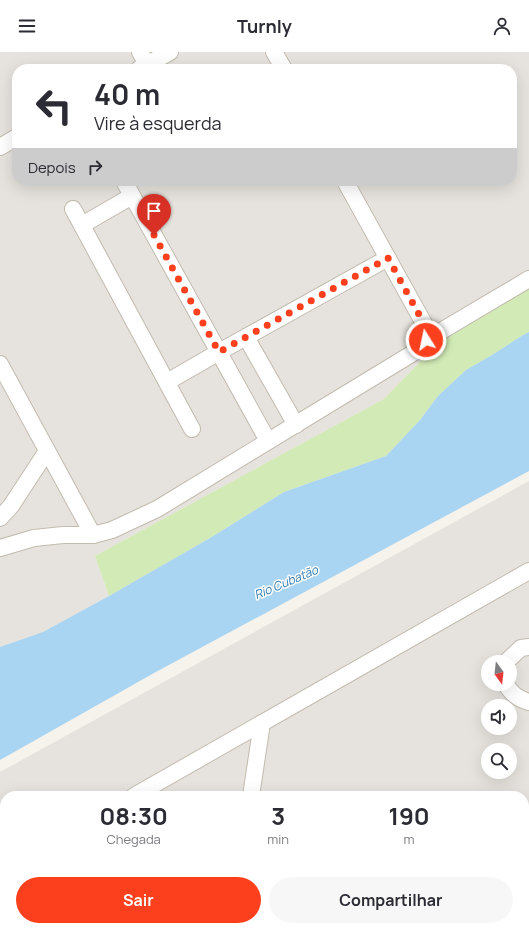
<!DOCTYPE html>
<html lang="pt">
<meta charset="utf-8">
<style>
body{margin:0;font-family:Manrope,sans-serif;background:#f7f7f7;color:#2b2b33;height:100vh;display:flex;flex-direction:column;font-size:15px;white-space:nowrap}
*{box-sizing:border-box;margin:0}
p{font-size:13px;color:#7c7c81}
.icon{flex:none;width:22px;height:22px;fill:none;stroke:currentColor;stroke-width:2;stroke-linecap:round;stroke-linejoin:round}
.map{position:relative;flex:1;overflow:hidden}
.details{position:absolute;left:0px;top:739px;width:529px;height:140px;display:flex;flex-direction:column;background:#fff;border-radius:16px 16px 0 0;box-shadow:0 4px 16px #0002}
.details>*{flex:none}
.top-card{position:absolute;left:12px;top:12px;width:505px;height:122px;border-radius:16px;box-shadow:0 4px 16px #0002;background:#fff;color:#2b2b33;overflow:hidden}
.needle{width:26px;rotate:165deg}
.buttons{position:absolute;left:481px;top:603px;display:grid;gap:8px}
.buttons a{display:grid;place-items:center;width:36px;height:36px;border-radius:50%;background:#fff;box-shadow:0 4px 16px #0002;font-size:20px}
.pin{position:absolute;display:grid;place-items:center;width:34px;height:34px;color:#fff;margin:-41px -17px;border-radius:50% 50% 50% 0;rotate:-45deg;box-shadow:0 0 4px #0007}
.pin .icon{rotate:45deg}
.me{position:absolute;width:44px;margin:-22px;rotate:350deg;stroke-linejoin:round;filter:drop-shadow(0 0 3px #0008)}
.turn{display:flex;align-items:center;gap:14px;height:84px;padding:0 16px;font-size:18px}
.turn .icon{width:52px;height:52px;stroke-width:2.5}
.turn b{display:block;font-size:28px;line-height:34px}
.then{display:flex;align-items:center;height:38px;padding:0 16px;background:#0003;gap:8px;font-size:15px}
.eta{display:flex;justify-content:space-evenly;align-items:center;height:68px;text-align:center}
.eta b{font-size:24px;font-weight:700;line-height:28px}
.button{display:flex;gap:8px;margin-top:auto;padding:8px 16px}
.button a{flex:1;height:46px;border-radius:24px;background:#fc3f1d;color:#fff;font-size:16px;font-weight:700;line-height:46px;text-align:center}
.button a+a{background:#f7f7f7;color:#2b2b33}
header{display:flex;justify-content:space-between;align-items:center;height:52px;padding:0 16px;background:#fff;font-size:18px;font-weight:700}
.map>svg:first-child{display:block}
.industrial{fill:#e6e2dd;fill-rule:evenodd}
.green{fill:#d2eab5}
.water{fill:#a9d4f2}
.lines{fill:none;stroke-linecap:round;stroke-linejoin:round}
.minor-casing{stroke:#c2bbae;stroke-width:18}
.minor{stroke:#fff;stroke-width:16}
.route{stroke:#fc3f1d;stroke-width:7;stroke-dasharray:0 12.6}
.labels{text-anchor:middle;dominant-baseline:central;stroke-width:3;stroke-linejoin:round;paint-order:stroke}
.water-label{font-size:12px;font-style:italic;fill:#2e7ab2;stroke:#fff}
</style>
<header><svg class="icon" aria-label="menu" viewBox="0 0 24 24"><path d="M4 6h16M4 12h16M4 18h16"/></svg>Turnly<svg class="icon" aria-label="person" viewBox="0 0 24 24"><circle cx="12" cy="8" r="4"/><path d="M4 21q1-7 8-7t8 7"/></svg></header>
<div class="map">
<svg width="529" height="879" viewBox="0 0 529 879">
<rect width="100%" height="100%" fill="#f6f3ec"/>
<g class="industrial">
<path d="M0,0H529V235L446,283L384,347L95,504L109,544L43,580L0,595ZM17,17H512V129H17Z"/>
<path d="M529,429V879H0V720ZM488,610H510V632H488ZM488,654H510V676H488ZM488,698H510V720H488ZM5,744H524V874H5Z"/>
</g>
<path class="green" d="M529,235V280L523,283L492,303L466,318L438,344L420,368L386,404L284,440L210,486L109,544L95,504L384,347L446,283Z"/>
<path class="water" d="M529,280V419L154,621L0,708V595L43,580L109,544L210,486L284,440L386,404L420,368L438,344L466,318L492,303L523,283Z"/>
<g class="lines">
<defs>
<g id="minor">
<path d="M140,0L147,13"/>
<path d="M274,0L284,17"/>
<path d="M139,17L170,0"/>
<path d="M0,95L17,85"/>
<path d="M124,129L268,389"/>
<path d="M73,157L192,377"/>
<path d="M82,173L132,144"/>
<path d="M246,285L296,373"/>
<path d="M426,288L529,227"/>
<path d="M0,312L93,483"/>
<path d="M167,330L219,300L388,206"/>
<path d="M0,466L11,454L47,399"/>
<path d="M0,496L34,486L63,483H93L112,478L157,457L418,298L426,288L427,277L345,129"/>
<path d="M506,610L521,596L529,595"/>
<path d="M506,632C511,642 518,647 529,650"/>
<path d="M134,744L529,519"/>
<path d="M251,744L262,671"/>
<path d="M0,819L5,817"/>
<path d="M0,861L5,863"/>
<path d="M54,874L76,879"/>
<path d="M241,874L244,879"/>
<path d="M425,874L443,879"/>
</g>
</defs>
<use href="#minor" class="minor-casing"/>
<use href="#minor" class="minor"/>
</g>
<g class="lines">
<path class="route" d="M154,183L219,300L388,206L427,277L426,288"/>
</g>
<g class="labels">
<g class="water-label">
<text transform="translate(286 530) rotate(-23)">Rio Cubatão</text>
</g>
</g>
</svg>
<div class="buttons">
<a><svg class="needle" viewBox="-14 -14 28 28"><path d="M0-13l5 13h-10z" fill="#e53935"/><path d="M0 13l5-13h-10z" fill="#7c7c81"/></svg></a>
<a><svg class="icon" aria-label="sound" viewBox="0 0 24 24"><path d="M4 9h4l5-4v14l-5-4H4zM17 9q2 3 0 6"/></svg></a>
<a><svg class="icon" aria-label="search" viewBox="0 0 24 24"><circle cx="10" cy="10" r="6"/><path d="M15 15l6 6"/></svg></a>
</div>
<div class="pin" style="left:154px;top:183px;background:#d93025"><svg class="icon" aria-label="arrive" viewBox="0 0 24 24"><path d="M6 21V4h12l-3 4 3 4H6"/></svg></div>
<svg class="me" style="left:426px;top:288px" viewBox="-20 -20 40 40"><circle r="17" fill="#fc3f1d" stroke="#fff" stroke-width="3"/><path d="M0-11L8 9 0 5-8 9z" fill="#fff"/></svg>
<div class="top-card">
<div class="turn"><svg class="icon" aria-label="left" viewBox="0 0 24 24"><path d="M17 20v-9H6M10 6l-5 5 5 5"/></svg><div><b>40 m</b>Vire à esquerda</div></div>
<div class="then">Depois<svg class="icon" aria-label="right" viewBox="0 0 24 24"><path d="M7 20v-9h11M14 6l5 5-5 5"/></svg></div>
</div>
<section class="details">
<div class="eta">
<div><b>08:30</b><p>Chegada</p></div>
<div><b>3</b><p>min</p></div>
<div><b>190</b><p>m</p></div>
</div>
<div class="button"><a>Sair</a><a>Compartilhar</a></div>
</section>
</div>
